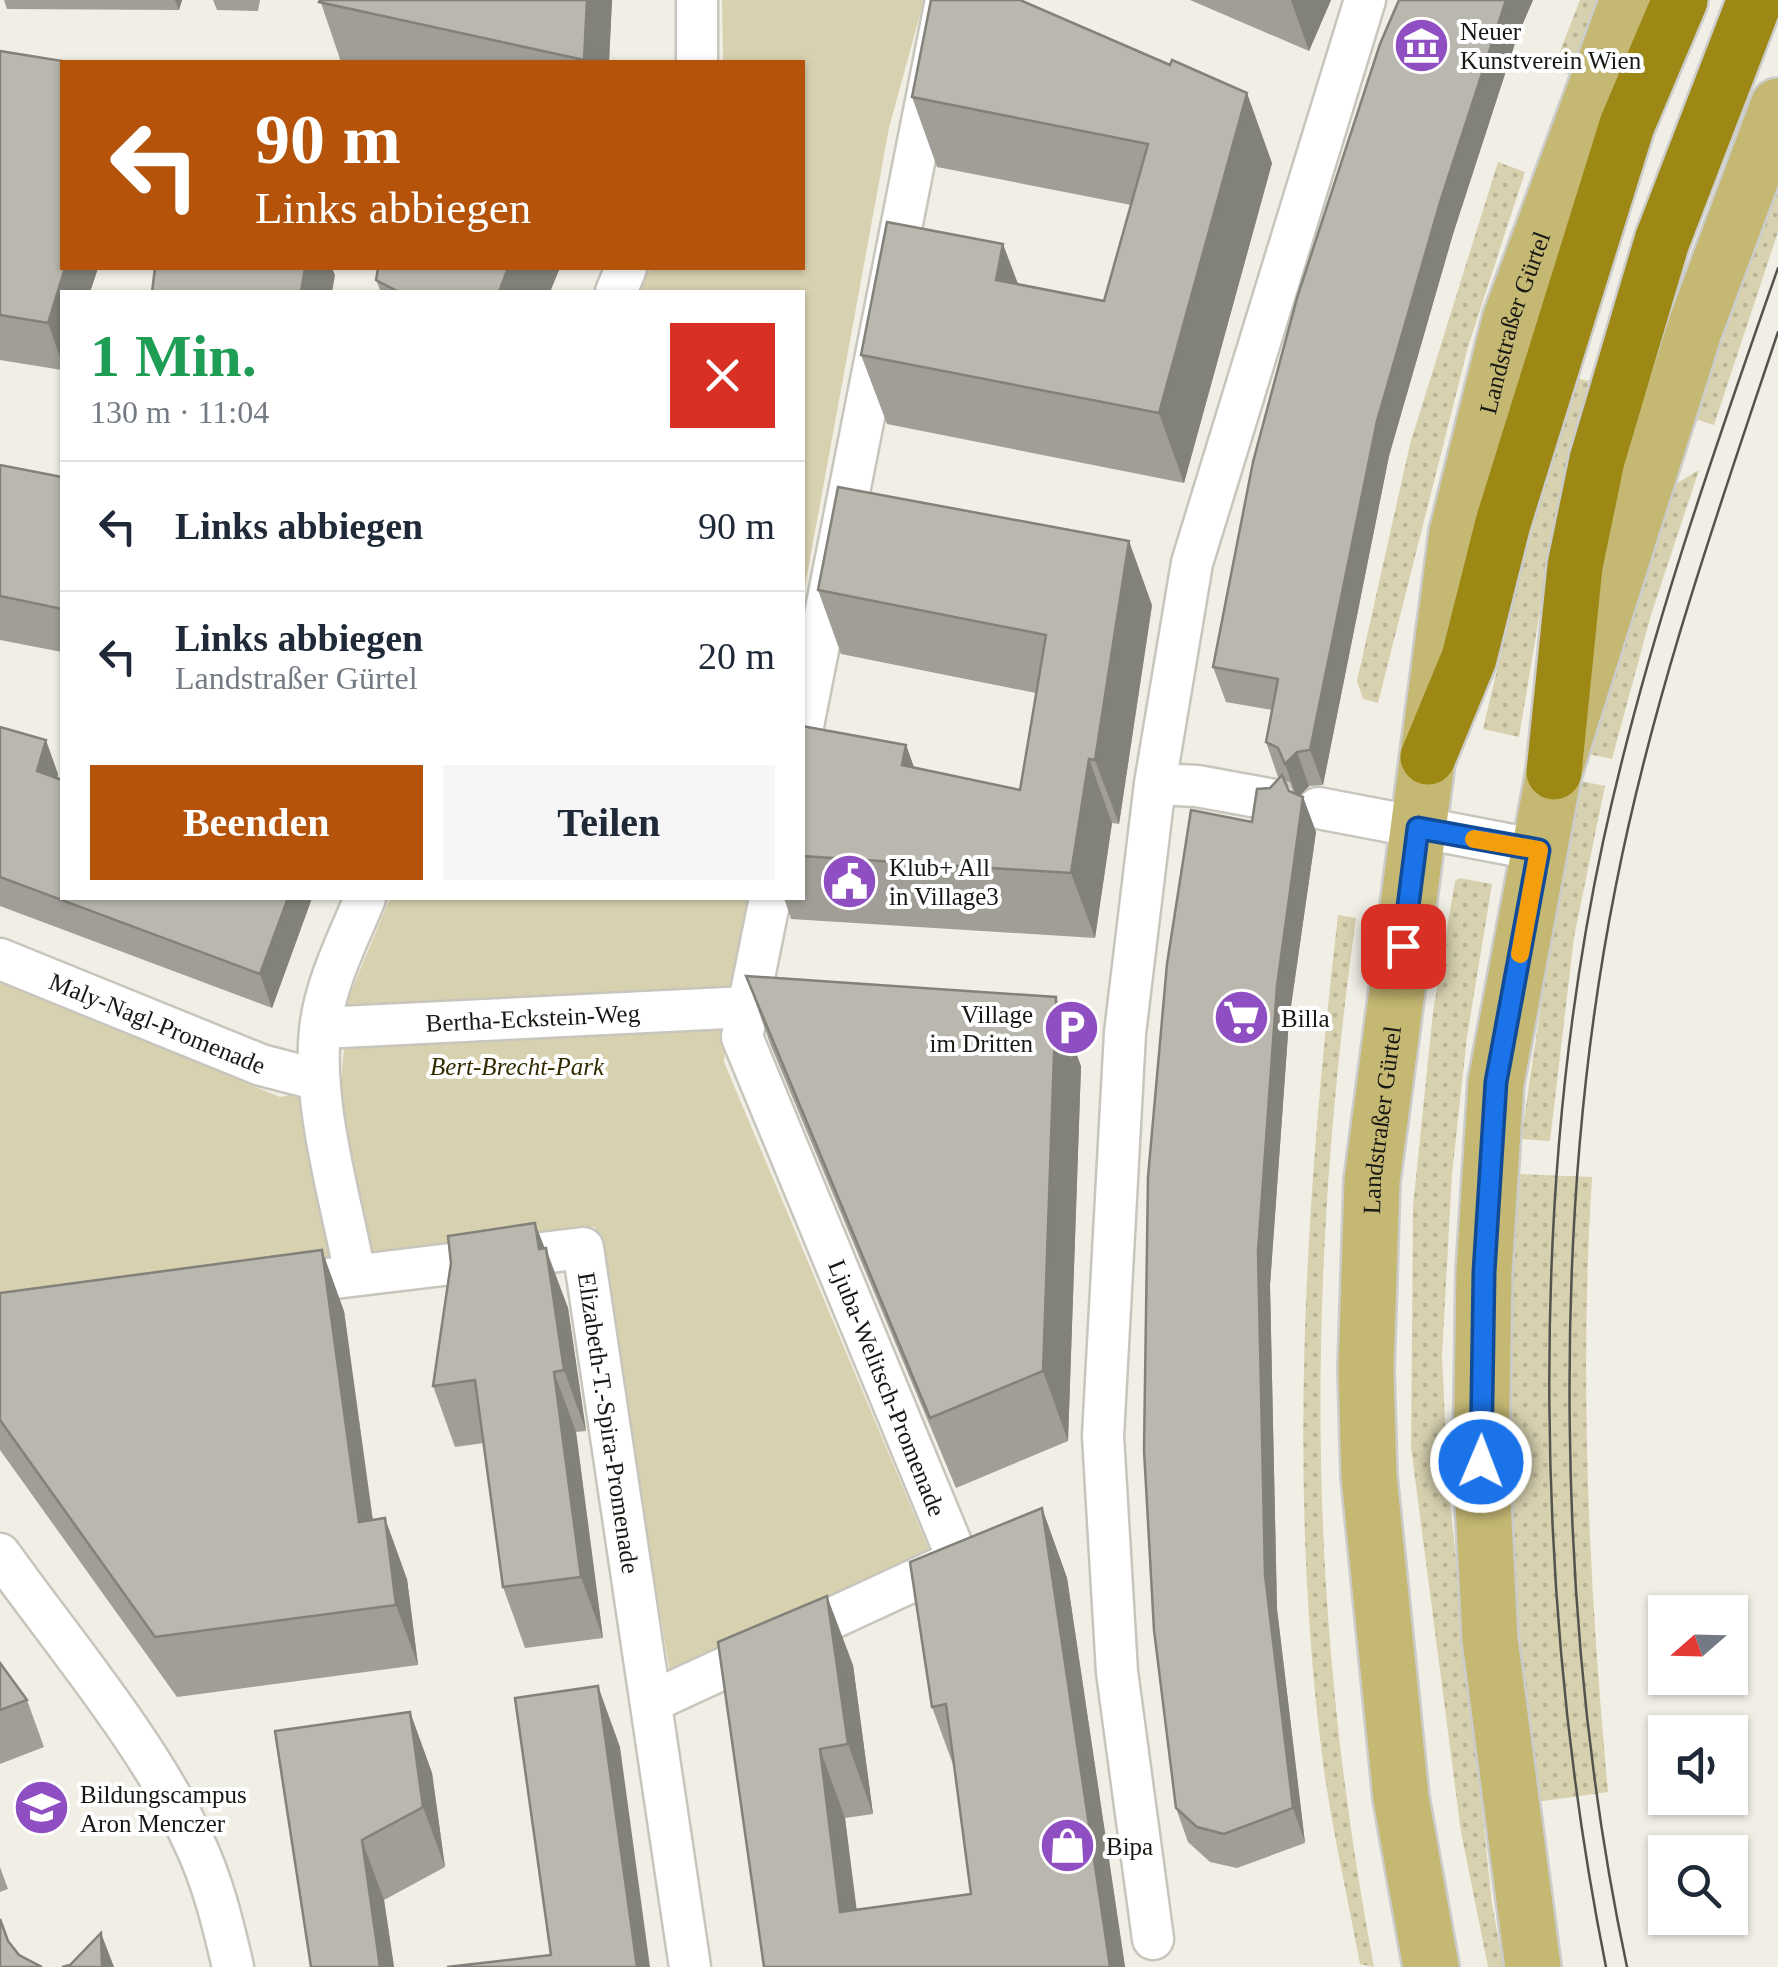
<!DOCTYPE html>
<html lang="de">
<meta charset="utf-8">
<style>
body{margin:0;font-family:Georgia,serif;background:#f6f6f7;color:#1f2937;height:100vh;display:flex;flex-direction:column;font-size:38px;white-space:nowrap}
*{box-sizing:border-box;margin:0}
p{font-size:32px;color:#747a83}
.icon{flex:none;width:55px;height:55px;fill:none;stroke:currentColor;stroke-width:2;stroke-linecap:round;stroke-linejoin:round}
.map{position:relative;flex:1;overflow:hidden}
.details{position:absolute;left:60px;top:290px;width:745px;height:610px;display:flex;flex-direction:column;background:#fff;border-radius:0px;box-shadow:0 2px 8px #0004}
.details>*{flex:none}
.hud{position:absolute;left:60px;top:60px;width:745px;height:210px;border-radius:0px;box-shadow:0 2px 8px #0004;background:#b45309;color:#fff;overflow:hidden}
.needle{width:65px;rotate:250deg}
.buttons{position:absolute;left:1648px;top:1595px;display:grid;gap:20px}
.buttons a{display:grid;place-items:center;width:100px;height:100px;border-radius:0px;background:#fff;box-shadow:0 2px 8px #0004;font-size:50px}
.pin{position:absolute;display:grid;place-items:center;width:85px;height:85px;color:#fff;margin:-42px;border-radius:20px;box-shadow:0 5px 15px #0006}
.me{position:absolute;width:110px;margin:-55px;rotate:1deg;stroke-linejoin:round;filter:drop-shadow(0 0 8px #0008)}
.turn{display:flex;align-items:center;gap:35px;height:210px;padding:0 30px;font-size:45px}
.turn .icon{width:130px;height:130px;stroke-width:2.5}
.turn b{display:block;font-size:70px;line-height:85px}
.round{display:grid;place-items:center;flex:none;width:105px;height:105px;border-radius:0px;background:#f6f6f7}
.summary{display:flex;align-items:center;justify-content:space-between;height:170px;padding:0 30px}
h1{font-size:60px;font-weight:800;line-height:75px;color:#1e9e55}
.button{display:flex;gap:20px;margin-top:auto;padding:20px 30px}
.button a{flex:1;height:115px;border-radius:0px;background:#b45309;color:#fff;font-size:40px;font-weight:800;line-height:115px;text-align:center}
.button a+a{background:#f6f6f7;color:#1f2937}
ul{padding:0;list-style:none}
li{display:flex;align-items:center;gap:30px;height:130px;padding:0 30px;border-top:2px solid #e0e1e3}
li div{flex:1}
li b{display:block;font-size:38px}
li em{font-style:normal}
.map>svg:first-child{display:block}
.grass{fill:url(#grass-dots)}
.green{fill:#d8d1b0}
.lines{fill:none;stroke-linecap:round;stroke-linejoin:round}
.street-casing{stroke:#c7c5bc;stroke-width:45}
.primary-casing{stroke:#cccccb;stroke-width:60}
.highway-casing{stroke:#cccccb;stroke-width:60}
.street{stroke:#fff;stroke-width:40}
.primary{stroke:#c4b873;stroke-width:55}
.highway{stroke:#9d8815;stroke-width:55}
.tram{stroke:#54544e;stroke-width:2.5}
.wall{fill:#a09e96;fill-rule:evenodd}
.shaded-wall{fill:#82817a}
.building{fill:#bab8ae;stroke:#82817a;stroke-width:2.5}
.route-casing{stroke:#114b97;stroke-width:25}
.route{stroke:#1a73e8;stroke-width:18}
.slow{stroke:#f59e0b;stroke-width:18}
.labels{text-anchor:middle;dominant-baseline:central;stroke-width:8;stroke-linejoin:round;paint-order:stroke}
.poi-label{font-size:25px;fill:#181814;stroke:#fff;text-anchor:start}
.street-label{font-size:25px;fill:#181814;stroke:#fff}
.park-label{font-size:25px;font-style:italic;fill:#342c01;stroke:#fff}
</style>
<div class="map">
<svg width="1778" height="1967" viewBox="0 0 1778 1967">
<defs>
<pattern id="grass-dots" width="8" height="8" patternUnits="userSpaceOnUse" patternTransform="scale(2.5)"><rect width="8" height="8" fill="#d8d1b0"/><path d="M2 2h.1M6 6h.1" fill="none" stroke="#b9b396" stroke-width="1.8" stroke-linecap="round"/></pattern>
</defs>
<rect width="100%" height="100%" fill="#f1efe5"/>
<g class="grass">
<path d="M1580,0H1610L1581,79L1553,69Z"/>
<path d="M1498,162L1525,172L1468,347L1378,703L1363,699L1357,681L1410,444Z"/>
<path d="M1778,167V232L1714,425L1692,418Z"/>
<path d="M1575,378L1589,381L1555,522L1519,737L1483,729L1520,572Z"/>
<path d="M1699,470L1651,615L1612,759L1588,754L1669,488Z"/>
<path d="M1581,781L1605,786L1574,937L1550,1141L1521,1139L1556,904Z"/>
<path d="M1460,878L1492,884L1467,1037L1452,1174L1442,1356L1448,1483L1492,1904L1504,1967H1488L1461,1832L1411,1447L1413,1206L1433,1012L1455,881Z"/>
<path d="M1338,915L1356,918C1306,1279 1306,1608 1374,1967L1360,1964C1347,1894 1331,1825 1322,1755C1287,1475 1306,1193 1338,915Z"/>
<path d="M1519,1174L1592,1177C1579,1383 1589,1586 1608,1792L1529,1803C1514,1592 1502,1385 1519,1174Z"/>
</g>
<g class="green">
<path d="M722,0H924L889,128L803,597L802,292H640L650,268H802V62H723Z"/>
<path d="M390,898H747L731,985L724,1062L931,1554L670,1673L595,1227L0,1299V981L280,1097L341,1084L348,999Z"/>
</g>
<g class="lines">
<defs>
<g id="street">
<path d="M697,0V62"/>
<path d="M616,292L626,268"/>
<path d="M802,731L946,0"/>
<path d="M1155,784L1197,786L1274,800"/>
<path d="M1318,808L1539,850"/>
<path id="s1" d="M0,959L261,1065L319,1080"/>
<path id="s2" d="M321,1028L748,1007"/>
<path d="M355,1275C341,1199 312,1106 320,1030C325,983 348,940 365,898"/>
<path id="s3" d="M277,1285L583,1248L690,1967"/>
<path d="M0,1554C62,1641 151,1746 194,1842C213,1882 223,1924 233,1967"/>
<path d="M653,1701L958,1560L742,1037L770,898"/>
<path d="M1153,1939L1117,1672L1103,1436L1125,1033L1155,784L1192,563L1365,0"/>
</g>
<g id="primary">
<path id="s4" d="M1431,1967L1401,1798L1369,1476L1366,1370L1372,1181L1457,533L1510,320L1628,0"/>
<path d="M1533,1967L1490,1639L1481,1462L1484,1272L1496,1082L1554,772L1695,328L1778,106"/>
</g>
<g id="highway">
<path d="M1428,757L1469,658L1503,523L1627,125L1680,0"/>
<path d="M1554,772L1575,566L1597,460L1662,241L1755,0"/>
</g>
</defs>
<use href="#street" class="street-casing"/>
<use href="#primary" class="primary-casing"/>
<use href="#highway" class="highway-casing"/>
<use href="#street" class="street"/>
<use href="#primary" class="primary"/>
<use href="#highway" class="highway"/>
<g class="tram">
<path d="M1606,1967C1535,1612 1527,1197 1603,842C1645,647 1712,456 1778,268"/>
<path d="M1627,1967C1556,1633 1549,1221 1616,885C1653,696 1717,514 1778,332"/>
</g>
</g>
<g class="wall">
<path d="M4,0H182L179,10L7,9Z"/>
<path d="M213,0H260L258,11L217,10Z"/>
<path d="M320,0H612L609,62H341Z"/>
<path d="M1190,0H1331L1309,51Z"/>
<path d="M1399,0H1533L1517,37L1453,234L1389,456L1323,785L1309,786L1300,796L1303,797L1316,832L1289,1020L1270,1285L1277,1609L1305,1843L1237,1868L1210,1862L1188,1842L1176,1808L1252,822L1270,788L1280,778L1278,777L1266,742L1272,710L1226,702L1213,667ZM1284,780L1290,783L1295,794L1289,791Z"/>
<path d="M0,51L98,268L90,292H62V370L0,360Z"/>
<path d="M912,97L1272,163L1184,483L887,424L861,355L1018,284L1104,301L1131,205L937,167Z"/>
<path d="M376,280L550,292H381Z"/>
<path d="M0,465L62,477V652L0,640Z"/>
<path d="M818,590L1152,605L1119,824L1112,823L1095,938L791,919L784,898H802V726L906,745L914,767L1020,790L1036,693L841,654Z"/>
<path d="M0,727L58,774L57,778L312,898L272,1008L0,906Z"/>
<path d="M746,976L1081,1066L1068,1441L956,1488L771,1046Z"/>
<path d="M545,1248H546L568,1308L586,1431L576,1432L603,1638L525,1648L503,1587L484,1443L455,1447L433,1386Z"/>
<path d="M0,1293L344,1311L373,1520L407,1579L418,1665L177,1697L0,1450Z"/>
<path d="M1042,1508L1067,1578L1125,1967H764L718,1642L853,1665L873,1814L845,1818L856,1909L971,1894L955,1770L932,1707Z"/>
<path d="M0,1663L27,1700L44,1747L0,1764Z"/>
<path d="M410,1712L432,1773L445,1867L384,1900L394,1967H311Z"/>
<path d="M0,1867L8,1889L0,1892Z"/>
</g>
<g class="shaded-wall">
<path d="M175,0H182L179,10Z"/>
<path d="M587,0H612L609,62H585L584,60Z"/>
<path d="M1291,0H1331L1309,51Z"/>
<path d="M1506,0H1533L1517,37L1453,234L1389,456L1323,785L1310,750L1377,421L1441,199Z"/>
<path d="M1247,93L1272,163L1184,483L1159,413Z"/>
<path d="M1003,244L1029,313L996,280Z"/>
<path d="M65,268H98L90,292H62V363L48,323Z"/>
<path d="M305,268H332L335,275L332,292H301Z"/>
<path d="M508,268H560L550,292H499Z"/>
<path d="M1129,541L1152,605L1119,824L1095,760Z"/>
<path d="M46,740L58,774L50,805L37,771Z"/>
<path d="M906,745L929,810L902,765Z"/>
<path d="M1297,752L1309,786L1297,798L1285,764Z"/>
<path d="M1089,759L1112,823L1095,938L1071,873Z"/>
<path d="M1303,797L1316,832L1289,1020L1270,1285L1277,1609L1305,1843L1293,1808L1265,1575L1258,1251L1277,986Z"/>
<path d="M288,898H312L272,1008L260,974Z"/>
<path d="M1056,997L1081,1066L1068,1441L1043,1371Z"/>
<path d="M535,1223L568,1308L586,1431L564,1370L539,1249Z"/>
<path d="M322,1250L344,1311L381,1582L359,1522Z"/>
<path d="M554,1372L576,1432L603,1638L581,1577Z"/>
<path d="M1042,1508L1067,1578L1125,1967H1110Z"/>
<path d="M385,1518L407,1579L418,1665L396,1605Z"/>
<path d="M827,1596L853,1665L873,1814L848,1744Z"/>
<path d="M598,1686L620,1747L650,1967H637Z"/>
<path d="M410,1712L432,1773L445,1867L423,1807Z"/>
<path d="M820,1749L845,1818L864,1967L840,1912Z"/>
<path d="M362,1840L384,1900L394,1967H380Z"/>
<path d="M101,1933L114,1967H102Z"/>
</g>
<g class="building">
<path d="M320,0H587L584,60L319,2Z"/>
<path d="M931,0H1020L1170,65L1172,60L1247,93L1159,413L861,355L887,222L1003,244L996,280L1104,301L1148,144L912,97Z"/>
<path d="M1399,0H1506L1441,199L1377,421L1310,750L1297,752L1285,764L1278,748L1266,742L1278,679L1213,667L1253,462L1297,298L1380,44Z"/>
<path d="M0,51L68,62H62V268H65L48,323L0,315Z"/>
<path d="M155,268H305L301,292H152Z"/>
<path d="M378,268H508L499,292H399L376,280Z"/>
<path d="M0,465L62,477V609L0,596Z"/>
<path d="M838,487L1129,541L1095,760L1089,759L1071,873L802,856V726L906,745L902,765L1020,790L1046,635L818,590Z"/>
<path d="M0,727L46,740L37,771L62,780V898H288L260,974L0,877Z"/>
<path d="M1282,775L1289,791L1303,797L1277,986L1258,1251L1265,1575L1293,1808L1224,1834L1197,1827L1176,1808L1154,1630L1144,1450L1148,1177L1167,964L1191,810L1252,822L1257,789L1270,788Z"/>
<path d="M746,976L1056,997L1043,1371L930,1418Z"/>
<path d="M535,1223L539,1249L546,1248L564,1370L554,1372L581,1577L503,1587L475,1380L433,1386L451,1263L448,1236Z"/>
<path d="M322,1250L359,1522L385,1518L396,1605L155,1637L0,1420V1293Z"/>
<path d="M1042,1508L1110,1967H764L718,1642L827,1596L848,1744L820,1749L840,1912L971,1894L946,1704L932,1707L910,1562Z"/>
<path d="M0,1663L27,1700L0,1710Z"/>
<path d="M598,1686L637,1967H447L551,1955L515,1698Z"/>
<path d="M410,1712L423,1807L362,1840L380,1967H311L275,1731Z"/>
<path d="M0,1919L8,1941L19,1955L42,1967H0Z"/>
<path d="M101,1933L102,1967H62L70,1965Z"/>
</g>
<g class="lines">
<defs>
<path id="route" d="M1403,946L1418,828L1539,850L1496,1082L1484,1272L1481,1462"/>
</defs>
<use href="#route" class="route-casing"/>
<use href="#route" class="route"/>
<path class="slow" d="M1474,839L1539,850L1520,954"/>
</g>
<defs>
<symbol id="museum-disc" viewBox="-11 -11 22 22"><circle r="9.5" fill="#904ec3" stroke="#fff"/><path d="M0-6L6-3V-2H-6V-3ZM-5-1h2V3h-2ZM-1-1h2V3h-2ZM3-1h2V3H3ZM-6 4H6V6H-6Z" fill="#fff"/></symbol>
<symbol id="civic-disc" viewBox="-11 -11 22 22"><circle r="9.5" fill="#904ec3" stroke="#fff"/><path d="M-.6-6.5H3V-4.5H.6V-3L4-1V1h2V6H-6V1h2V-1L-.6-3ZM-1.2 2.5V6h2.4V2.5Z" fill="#fff"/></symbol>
<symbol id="supermarket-disc" viewBox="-11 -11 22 22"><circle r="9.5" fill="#904ec3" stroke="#fff"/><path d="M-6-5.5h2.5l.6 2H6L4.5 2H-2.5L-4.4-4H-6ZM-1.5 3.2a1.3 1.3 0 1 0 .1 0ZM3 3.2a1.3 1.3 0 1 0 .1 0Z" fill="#fff"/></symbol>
<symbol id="parking-disc" viewBox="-11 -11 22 22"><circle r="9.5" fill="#904ec3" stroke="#fff"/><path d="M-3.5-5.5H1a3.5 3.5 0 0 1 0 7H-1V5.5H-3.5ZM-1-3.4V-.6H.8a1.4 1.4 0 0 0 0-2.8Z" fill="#fff"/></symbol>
<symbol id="school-disc" viewBox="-11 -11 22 22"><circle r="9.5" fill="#904ec3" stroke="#fff"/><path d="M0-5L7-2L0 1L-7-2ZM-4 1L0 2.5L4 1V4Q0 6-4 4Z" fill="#fff"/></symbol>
<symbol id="shop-disc" viewBox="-11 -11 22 22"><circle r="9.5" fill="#904ec3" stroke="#fff"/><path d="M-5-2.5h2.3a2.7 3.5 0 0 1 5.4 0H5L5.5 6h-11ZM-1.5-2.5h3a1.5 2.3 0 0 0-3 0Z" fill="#fff"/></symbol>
</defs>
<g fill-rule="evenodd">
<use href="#museum-disc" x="1390" y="14" width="63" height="63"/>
<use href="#civic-disc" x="818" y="850" width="63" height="63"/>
<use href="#supermarket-disc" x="1210" y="986" width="63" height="63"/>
<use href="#parking-disc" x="1040" y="996" width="63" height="63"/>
<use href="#school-disc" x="10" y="1776" width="63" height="63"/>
<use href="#shop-disc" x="1036" y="1814" width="63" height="63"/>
</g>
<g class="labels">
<g class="poi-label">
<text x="1460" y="31">Neuer<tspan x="1460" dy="29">Kunstverein Wien</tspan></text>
<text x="889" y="867">Klub+ All<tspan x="889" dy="29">in Village3</tspan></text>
<text x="1033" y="1014" text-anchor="end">Village<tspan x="1033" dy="29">im Dritten</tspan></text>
<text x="1281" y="1018">Billa</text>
<text x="80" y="1794">Bildungscampus<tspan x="80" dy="29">Aron Menczer</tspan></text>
<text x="1106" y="1846">Bipa</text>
</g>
<g class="street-label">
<text stroke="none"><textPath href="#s4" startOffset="1662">Landstraßer Gürtel</textPath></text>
<text stroke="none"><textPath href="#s2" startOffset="212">Bertha-Eckstein-Weg</textPath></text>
<text stroke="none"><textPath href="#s1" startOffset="170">Maly-Nagl-Promenade</textPath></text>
<text stroke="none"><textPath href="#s4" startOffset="852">Landstraßer Gürtel</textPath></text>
<text transform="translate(887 1388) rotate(68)">Ljuba-Welitsch-Promenade</text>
<text stroke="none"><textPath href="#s3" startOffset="485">Elizabeth-T.-Spira-Promenade</textPath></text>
</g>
<g class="park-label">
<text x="517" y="1066">Bert-Brecht-Park</text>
</g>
</g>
</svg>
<div class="buttons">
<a><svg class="needle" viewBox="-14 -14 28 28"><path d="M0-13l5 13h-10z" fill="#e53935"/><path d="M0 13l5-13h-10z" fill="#747a83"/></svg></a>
<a><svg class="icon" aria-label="sound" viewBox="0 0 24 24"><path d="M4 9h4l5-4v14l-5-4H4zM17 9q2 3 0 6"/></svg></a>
<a><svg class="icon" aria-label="search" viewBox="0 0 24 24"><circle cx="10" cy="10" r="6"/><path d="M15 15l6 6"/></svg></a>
</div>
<div class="pin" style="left:1403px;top:946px;background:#d93025"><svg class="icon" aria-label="arrive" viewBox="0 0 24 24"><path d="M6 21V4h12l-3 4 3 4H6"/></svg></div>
<svg class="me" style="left:1481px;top:1462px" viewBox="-20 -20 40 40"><circle r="17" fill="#1a73e8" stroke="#fff" stroke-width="3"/><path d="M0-11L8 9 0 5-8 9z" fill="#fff"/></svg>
<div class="hud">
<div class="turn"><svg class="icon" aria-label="left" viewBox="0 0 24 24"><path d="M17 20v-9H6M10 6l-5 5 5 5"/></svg><div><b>90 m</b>Links abbiegen</div></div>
</div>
<section class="details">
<div class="summary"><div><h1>1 Min.</h1><p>130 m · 11:04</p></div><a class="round" style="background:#d93025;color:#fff"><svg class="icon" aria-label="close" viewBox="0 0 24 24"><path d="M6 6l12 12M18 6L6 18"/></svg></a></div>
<ul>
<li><svg class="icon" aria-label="left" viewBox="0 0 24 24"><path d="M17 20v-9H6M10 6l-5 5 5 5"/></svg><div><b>Links abbiegen</b></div><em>90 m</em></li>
<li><svg class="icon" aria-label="left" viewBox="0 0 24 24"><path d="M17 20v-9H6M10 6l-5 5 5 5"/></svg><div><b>Links abbiegen</b><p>Landstraßer Gürtel</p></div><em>20 m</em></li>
</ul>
<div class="button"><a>Beenden</a><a>Teilen</a></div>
</section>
</div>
